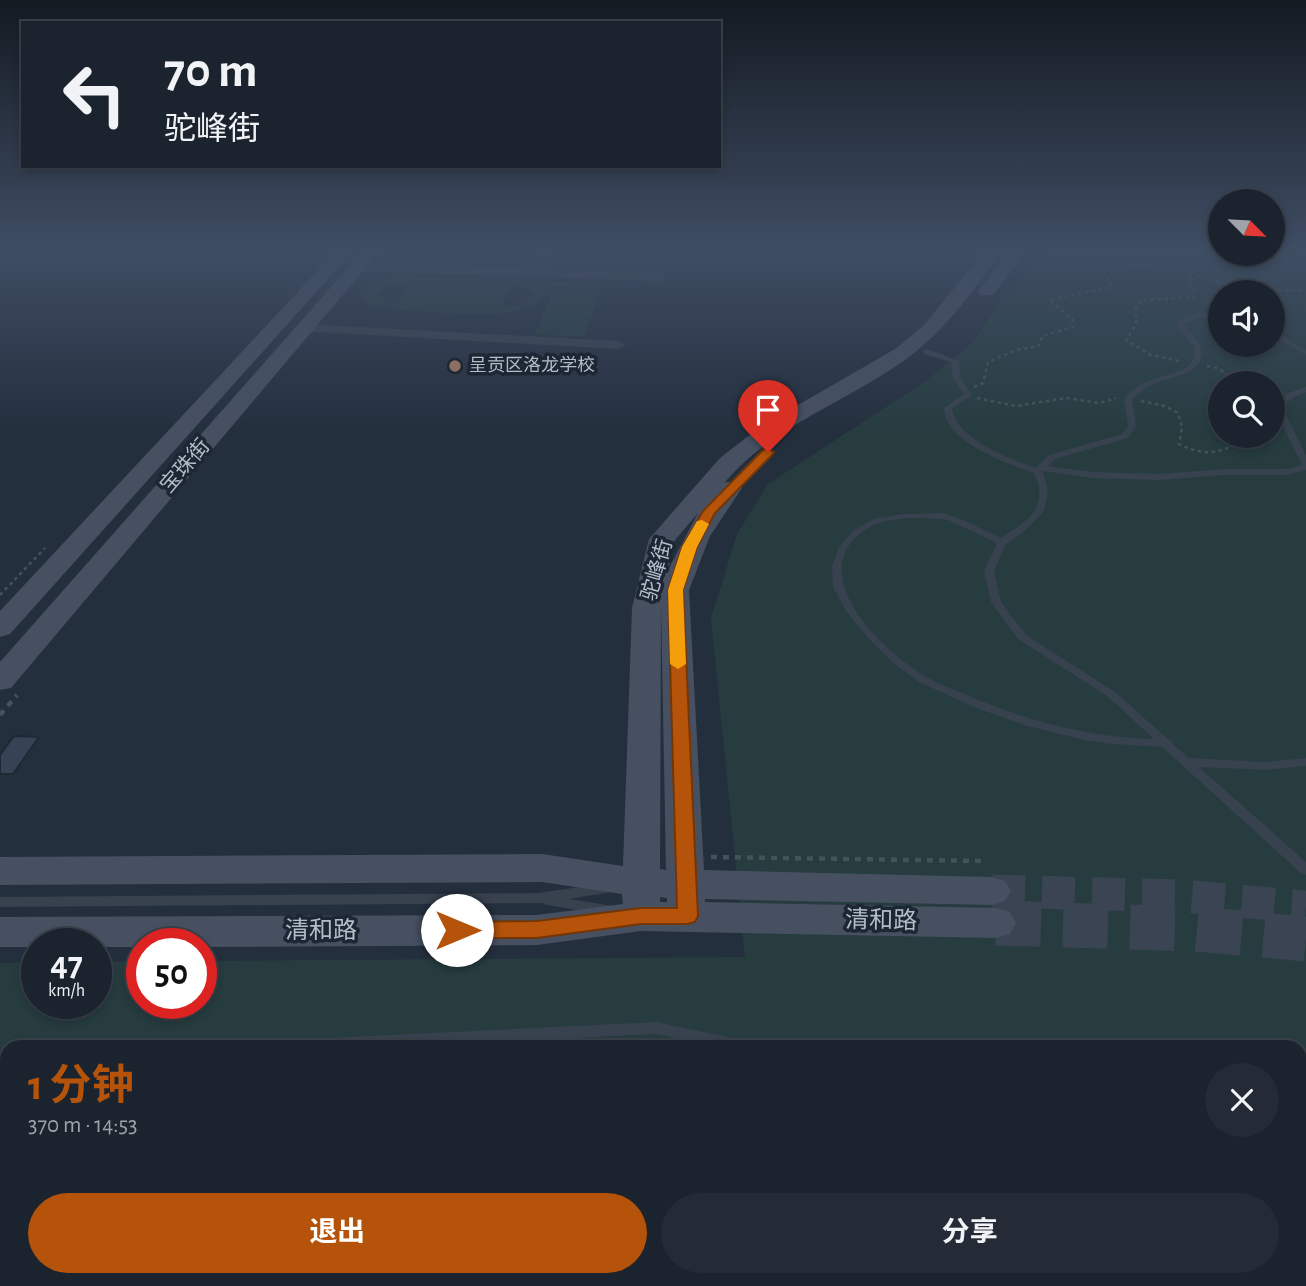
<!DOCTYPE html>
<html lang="zh">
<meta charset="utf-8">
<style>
body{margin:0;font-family:"Alegreya Sans","Noto Sans SC",sans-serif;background:#242b36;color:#f1f3f6;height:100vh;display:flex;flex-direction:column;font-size:26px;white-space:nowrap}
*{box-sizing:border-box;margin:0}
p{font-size:23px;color:#a0a4aa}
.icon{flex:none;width:38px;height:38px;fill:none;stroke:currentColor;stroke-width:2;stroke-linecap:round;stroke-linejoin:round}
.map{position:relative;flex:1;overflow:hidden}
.details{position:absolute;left:0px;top:1040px;width:1307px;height:247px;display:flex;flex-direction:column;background:#1b232e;border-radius:21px 21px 0 0;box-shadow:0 4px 10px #0003,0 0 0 2px #39404a}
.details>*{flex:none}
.guide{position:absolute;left:21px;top:21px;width:700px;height:147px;border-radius:0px;box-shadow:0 4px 10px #0003,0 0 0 2px #39404a;background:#1b232e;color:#f1f3f6;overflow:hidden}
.needle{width:46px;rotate:114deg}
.controls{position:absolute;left:1208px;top:189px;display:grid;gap:14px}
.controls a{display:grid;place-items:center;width:77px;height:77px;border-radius:50%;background:#1b232e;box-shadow:0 4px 10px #0003,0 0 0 2px #39404a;font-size:35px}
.speed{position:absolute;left:21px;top:928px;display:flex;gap:14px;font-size:35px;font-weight:700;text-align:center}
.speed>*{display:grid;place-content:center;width:91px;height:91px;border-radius:50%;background:#1b232e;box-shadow:0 4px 10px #0003,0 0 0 2px #39404a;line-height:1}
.speed small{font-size:18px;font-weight:400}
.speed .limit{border:10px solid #d22;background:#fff;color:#111}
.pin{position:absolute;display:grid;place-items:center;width:60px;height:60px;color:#fff;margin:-72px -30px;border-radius:50% 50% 50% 0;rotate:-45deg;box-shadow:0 0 7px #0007}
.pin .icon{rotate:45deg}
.me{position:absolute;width:77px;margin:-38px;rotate:90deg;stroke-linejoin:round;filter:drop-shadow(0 0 5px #0008)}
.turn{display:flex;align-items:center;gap:24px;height:147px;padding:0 28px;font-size:32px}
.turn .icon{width:91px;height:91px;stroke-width:2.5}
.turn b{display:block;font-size:49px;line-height:60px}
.round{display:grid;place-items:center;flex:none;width:74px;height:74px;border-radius:37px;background:#242b36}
.headline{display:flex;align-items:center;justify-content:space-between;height:119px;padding:0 28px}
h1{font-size:42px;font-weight:700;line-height:52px;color:#b45309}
.button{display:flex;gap:14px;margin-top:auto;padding:14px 28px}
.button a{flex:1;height:80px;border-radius:42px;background:#b45309;color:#fff;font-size:28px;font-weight:700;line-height:80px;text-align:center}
.button a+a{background:#242b36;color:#f1f3f6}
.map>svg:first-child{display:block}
.green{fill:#263c3f;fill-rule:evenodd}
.water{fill:#17263c}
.building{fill:#364354;stroke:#1f2835;stroke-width:2}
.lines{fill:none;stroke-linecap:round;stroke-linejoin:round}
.secondary-tunnel-far1{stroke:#3a4453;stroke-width:33;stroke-dasharray:33 17;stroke-linecap:butt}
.secondary-tunnel{stroke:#3a4453;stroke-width:45;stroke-dasharray:45 22;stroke-linecap:butt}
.path-far1{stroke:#3f5557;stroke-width:2.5;stroke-dasharray:3.5 3.5;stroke-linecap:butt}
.path{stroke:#3f5557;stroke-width:4.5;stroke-dasharray:6 6;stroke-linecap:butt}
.lane{fill:#38414e;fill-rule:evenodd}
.street{fill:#38414e;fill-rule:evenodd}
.secondary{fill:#465061;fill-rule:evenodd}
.route{fill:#b45309;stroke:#753606;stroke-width:2}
.slow{fill:#f59e0b}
.education-dot{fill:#8d6e63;stroke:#1d2633;stroke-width:2.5}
.labels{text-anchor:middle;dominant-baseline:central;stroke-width:7;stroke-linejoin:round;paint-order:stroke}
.far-poi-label{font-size:18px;fill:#b4bcc9;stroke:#1d2633;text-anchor:start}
.street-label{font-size:21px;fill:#b4bcc9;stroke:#1d2633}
.near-street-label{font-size:24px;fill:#b4bcc9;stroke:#1d2633}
</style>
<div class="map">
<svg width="1306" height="1286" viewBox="0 0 1306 1286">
<rect width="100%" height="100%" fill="#242f3e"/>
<g class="green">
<path d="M1060,252H1306V1286H0V963L37,962V1003H96V962H142V1003H201V961L745,957L711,618L737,534L768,484L927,380L973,342L1004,296L1044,256ZM1220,292H1272V345H1220ZM1220,383H1272V436H1220ZM7,1046H1300V1279H7Z"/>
<path d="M395,276L598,283L597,287L541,286L547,294C535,324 421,311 391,309L375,306L365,300L364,295L372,286ZM413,281L397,304L385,302L378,296L379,292L391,285ZM512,285L530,289L534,297L520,305L501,308Z"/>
<path d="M555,289L601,290L584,337L534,335Z"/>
</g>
<path class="water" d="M7,1245V1279H1300V1269L1306,1272V1286H0V1252Z"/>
<path class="building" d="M14,736L39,737L13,774H0V755Z"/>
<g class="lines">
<path class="secondary-tunnel-far1" d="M992,891L1183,896L1306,907"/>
<path class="secondary-tunnel" d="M996,923L1195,929L1306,939"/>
<g class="path-far1">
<path d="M1045,258L1068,252"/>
<path d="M1179,361L1151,355L1126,340L1136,325V304L1147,300L1194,297V289L1188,282L1193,277L1184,270"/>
<path d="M1207,366L1218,368L1238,383"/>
<path d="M974,387L983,383L988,362L1016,350L1039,346L1042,336L1073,327V320L1049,300L1112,287L1108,279L1111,271L1127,266L1162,264L1241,289L1306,291"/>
<path d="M977,398L1016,406L1066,398L1100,403L1116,398"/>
<path d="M1141,401L1165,406L1178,413L1182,427L1179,444C1207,458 1223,453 1248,436"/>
<path d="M0,595L45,548"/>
</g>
<g class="path">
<path d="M0,715L17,695"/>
<path d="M711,857L985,861"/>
</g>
<g class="lane">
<path d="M1204,313L1220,314V318L1198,317L1184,324C1187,332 1197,337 1200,346C1211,372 1170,377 1155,383C1146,387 1139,393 1132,399L1136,426L1128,438L1055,459L1048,466L1092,472L1159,474L1226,469H1286L1302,465L1274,407L1288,393L1306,387V392L1294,397L1282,407L1306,455V470L1286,475H1226L1159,480L1092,478L1043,471L1048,491L1044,511L1026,530L1006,544L994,571L1001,602L1026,635L1115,692L1168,739L1172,740L1173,744L1189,758L1266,762L1306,758V766L1266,770L1199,767L1306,862V875L1301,873L1162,747L1112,744L1084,740L1027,726L974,707L919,682L893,663L869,639L846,611L833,587L832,566L839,547L854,530L873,519L904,514L943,513L963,520L1001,538C1018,527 1042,514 1039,490C1039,484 1036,478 1034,473C1008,464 958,446 946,419C946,418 944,409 944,408L964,394L953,378L951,362L924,354V350H930L959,361L960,378L972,395L952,409C958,440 1009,459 1036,468L1049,455L1122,434L1128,426L1124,399C1130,392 1137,386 1146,382C1165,373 1198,375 1194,346L1181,332L1177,323L1186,316ZM928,518L948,520L997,543L984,571L991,602L1018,639L1107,696L1154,739C1087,737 1023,720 962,693C951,688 939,684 928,678C891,657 817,591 850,544C857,535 869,526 880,523C895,518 913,518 928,518Z"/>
<path d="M1272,330L1306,350V355L1272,335Z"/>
<path d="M607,883L612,884L614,888L612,892L569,899L613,906L615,910L613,914L608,915L547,905L542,903L0,907V897L538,893Z"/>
<path d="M656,1022L737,1039L762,1041L765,1046H714L656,1034L409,1046H280L283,1041L288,1040Z"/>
<path d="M7,1100V1114L0,1117V1103Z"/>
<path d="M1300,1178L1306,1180V1197L1300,1195Z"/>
</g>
<g class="street">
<path d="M539,252H551L543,269L661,273L667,277L661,281L358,271L352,267L358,263L531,269Z"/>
<path d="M305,324L618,341L625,345L618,349L300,331V325Z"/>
</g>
<g class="secondary">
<path d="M335,252H352L10,634L0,637V611Z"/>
<path d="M362,252H379L11,688L0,690V662Z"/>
<path d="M984,252H1001C975,289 946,329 910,356C851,401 774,424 725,482L739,483L742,488L710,536L689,590L704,870L992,877L1005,881L1011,891L1005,901L992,905L705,899V902L996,908L1010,912L1016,923L1010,934L996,938L641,931L537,945L201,947V943H142V947H96V943H37V947H0V917L537,915L623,904L622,894L542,882L0,885V857L542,854L623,866L632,608L649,539L720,458L760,427L895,349L924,325ZM698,513L668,570L675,540ZM661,604L666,870L660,869ZM660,897L667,898V902H660Z"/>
<path d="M1009,252H1026L993,295H981L978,291Z"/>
</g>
</g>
<linearGradient id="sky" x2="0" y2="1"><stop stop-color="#141a22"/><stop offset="0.58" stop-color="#3f4d63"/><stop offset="1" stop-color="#3f4d63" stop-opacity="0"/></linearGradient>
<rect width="1306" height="432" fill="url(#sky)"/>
<path class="route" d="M768,449L774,452L772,455L715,513L697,547L683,590L698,916L695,922L687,924H641L537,938H457L449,936L446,930L449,924L457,922L537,921L641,908H677L668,590L682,547L703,511L763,450Z"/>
<path class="slow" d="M702,520L709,524L697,547L683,590L686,664L678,669L670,664L668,590L682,547L697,521Z"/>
<circle class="education-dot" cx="455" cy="366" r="7"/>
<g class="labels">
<g class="far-poi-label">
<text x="469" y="366">呈贡区洛龙学校</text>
</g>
<g class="street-label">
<text transform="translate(185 466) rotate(-49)">宝珠街</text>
<text transform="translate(657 570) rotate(-74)">驼峰街</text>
</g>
<g class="near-street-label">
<text transform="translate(881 921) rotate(1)">清和路</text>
<text x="321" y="931">清和路</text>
</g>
</g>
</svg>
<div class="controls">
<a><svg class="needle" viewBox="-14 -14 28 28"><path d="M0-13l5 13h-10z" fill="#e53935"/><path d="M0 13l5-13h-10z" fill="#a0a4aa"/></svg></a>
<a><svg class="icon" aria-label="sound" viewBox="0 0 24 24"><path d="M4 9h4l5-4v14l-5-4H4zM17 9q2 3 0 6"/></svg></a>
<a><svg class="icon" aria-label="search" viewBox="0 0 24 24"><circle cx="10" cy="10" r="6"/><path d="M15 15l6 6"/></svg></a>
</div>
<div class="speed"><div>47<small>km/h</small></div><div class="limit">50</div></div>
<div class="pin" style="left:768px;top:452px;background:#d93025"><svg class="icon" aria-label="arrive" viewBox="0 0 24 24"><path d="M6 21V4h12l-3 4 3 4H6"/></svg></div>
<svg class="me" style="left:457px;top:930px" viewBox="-20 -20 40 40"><circle r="19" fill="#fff"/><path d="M0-13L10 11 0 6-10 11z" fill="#b45309"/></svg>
<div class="guide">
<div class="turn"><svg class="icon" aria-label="left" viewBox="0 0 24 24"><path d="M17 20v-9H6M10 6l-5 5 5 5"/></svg><div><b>70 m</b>驼峰街</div></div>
</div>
<section class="details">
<div class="headline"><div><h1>1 分钟</h1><p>370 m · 14:53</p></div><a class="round"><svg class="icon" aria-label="close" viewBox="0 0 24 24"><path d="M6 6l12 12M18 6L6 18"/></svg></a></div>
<div class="button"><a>退出</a><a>分享</a></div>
</section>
</div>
